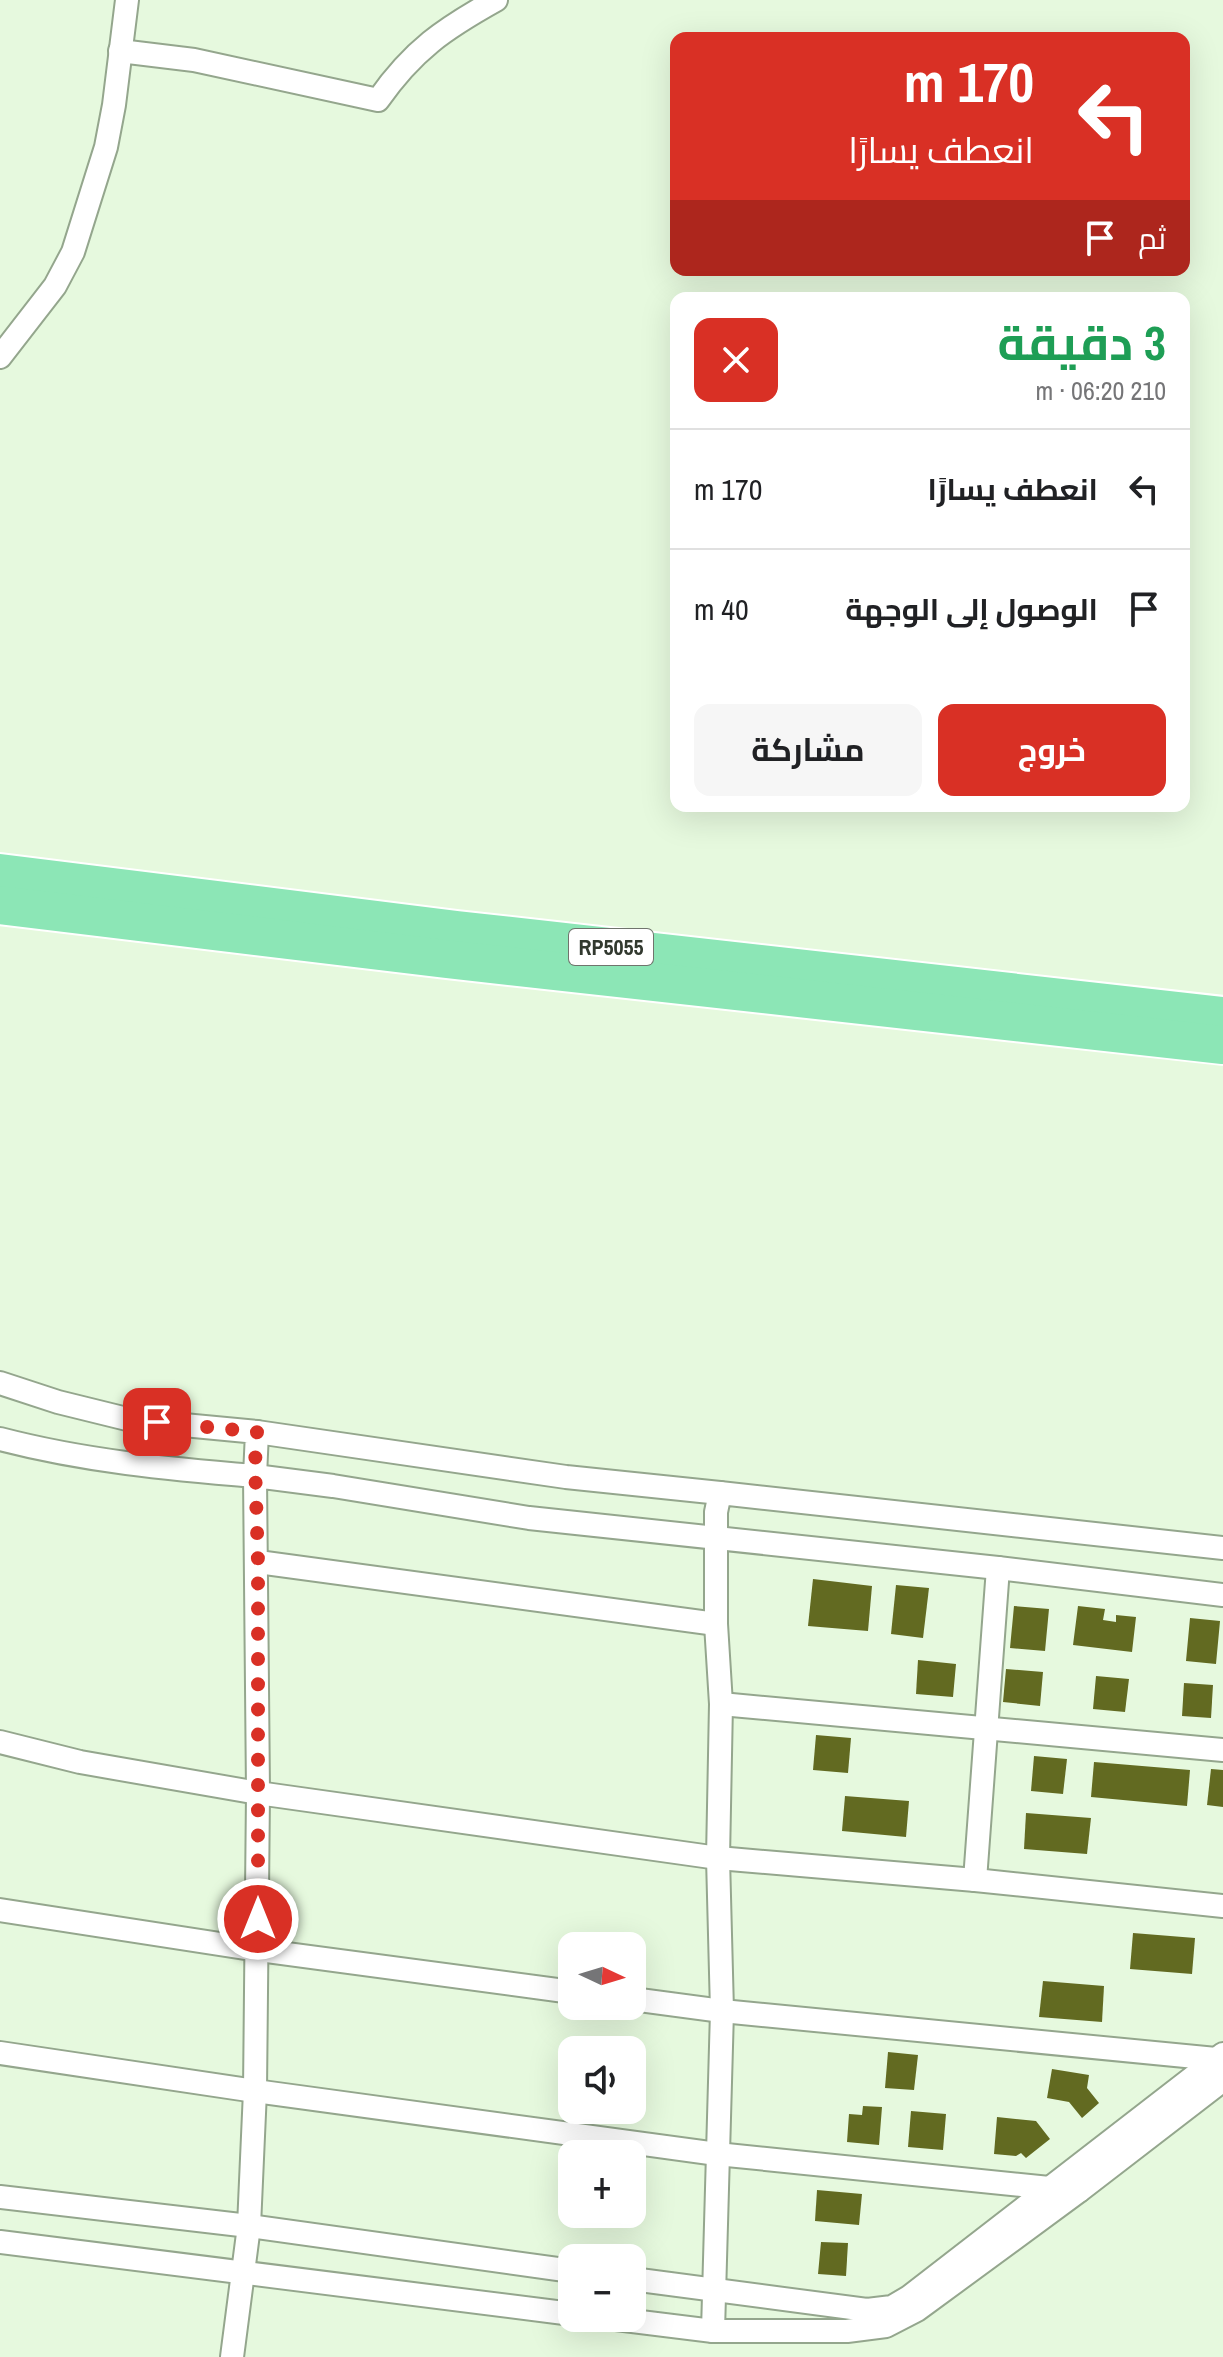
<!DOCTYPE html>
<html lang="ar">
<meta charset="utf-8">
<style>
body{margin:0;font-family:"Archivo Narrow",Cairo,sans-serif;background:#f6f6f6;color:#202124;direction:rtl;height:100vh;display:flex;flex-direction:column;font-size:30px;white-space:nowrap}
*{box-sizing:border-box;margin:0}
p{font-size:26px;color:#757577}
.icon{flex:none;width:44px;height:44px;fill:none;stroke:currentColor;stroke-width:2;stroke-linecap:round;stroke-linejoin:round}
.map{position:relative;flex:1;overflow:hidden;direction:ltr}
.drawer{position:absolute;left:670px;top:292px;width:520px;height:520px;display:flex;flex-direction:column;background:#fff;border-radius:16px;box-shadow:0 8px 32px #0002;direction:rtl}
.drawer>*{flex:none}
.hud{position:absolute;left:670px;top:32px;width:520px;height:244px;border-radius:16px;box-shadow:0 8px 32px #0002;direction:rtl;background:#d93025;color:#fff;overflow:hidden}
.needle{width:52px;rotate:94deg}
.controls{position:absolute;left:558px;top:1932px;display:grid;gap:16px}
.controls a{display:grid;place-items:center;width:88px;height:88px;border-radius:16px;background:#fff;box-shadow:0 8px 32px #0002;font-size:40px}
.pin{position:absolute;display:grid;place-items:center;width:68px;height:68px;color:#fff;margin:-34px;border-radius:16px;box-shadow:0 4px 12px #0006}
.me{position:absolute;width:88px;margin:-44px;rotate:0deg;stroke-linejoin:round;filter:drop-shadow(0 0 6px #0008)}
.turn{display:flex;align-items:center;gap:28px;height:168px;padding:0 24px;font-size:36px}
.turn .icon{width:104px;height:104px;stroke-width:2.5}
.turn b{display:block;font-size:56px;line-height:68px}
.then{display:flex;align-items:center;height:76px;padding:0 24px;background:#0003;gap:16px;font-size:30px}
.round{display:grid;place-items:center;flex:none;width:84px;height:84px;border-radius:16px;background:#f6f6f6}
.headline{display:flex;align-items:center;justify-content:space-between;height:136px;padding:0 24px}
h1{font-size:48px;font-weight:700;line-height:60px;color:#1e9e55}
.cta{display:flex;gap:16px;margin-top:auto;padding:16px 24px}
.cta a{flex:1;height:92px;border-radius:16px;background:#d93025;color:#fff;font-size:32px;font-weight:700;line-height:92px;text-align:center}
.cta a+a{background:#f6f6f6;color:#202124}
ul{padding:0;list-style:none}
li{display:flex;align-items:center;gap:24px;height:120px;padding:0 24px;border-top:2px solid #e0e0e0}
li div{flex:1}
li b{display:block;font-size:30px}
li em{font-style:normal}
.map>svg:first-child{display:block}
.building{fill:#626a21}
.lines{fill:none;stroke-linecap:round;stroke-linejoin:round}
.minor-casing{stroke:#94a68d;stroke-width:26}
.trunk-casing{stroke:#fff;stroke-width:42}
.minor{stroke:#fff;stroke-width:22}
.trunk{stroke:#8ce6b6;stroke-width:38}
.route{stroke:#d93025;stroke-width:14;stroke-dasharray:0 25.2}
.labels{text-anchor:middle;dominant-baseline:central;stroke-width:8;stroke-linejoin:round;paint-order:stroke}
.shield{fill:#fff;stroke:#70746d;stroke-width:2}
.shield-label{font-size:22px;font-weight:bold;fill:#32392f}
</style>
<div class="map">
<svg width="1223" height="2357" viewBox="0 0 1223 2357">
<rect width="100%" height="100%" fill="#e6f9de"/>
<g class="building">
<path d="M813,1579L872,1586L868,1631L808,1626Z"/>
<path d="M896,1585L929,1588L923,1638L891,1634Z"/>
<path d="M1014,1606L1049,1609L1045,1651L1010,1648Z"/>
<path d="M1078,1606L1105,1609L1103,1620L1116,1622V1615L1136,1617L1132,1652L1073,1645Z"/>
<path d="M1190,1618L1220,1621L1216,1664L1186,1661Z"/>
<path d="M918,1660L956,1664L953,1697L916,1694Z"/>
<path d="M1006,1669L1043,1672L1040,1706L1003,1702Z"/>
<path d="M1096,1676L1129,1679L1125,1712L1093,1709Z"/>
<path d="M1184,1683L1213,1685L1211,1718L1182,1716Z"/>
<path d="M816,1735L851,1738L848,1773L813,1770Z"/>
<path d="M1034,1756L1067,1759L1063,1794L1031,1791Z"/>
<path d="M1094,1762L1190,1770L1187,1806L1091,1797Z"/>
<path d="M1211,1769L1223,1770V1807L1207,1805Z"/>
<path d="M845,1796L909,1801L906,1837L842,1831Z"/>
<path d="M1026,1813L1091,1818L1087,1854L1024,1849Z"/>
<path d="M1133,1933L1195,1938L1192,1974L1130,1969Z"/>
<path d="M1043,1981L1104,1986L1102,2022L1039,2017Z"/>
<path d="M888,2052L918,2055L914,2090L885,2088Z"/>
<path d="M1052,2069L1089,2075L1087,2088L1099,2103L1082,2118L1069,2102L1047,2098Z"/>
<path d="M863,2106L882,2107L879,2145L847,2142L849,2114L862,2115Z"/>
<path d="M911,2111L946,2114L943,2150L908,2147Z"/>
<path d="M997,2117L1036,2121L1050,2139L1026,2158L1021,2153L1016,2156L994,2154Z"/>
<path d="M817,2190L862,2194L859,2225L815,2221Z"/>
<path d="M821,2242L848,2243L846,2276L818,2274Z"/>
</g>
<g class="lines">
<defs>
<g id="minor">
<path d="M120,51L194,60L378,100C413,50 444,29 496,0"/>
<path d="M0,357L55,286L73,252L106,147L114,105L127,0"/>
<path d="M0,1383L58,1402L131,1420L257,1432L255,1476C169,1469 84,1461 0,1439"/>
<path d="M257,1432L566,1477L720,1493"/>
<path d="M258,1562L716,1624"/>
<path d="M721,1704L1223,1750"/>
<path d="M0,1742L80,1762L258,1793L718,1858L975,1880L1223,1906"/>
<path d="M975,1880L998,1568"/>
<path d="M0,1910L258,1950L572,1992"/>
<path d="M632,1999L722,2011L1216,2059L1221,2065"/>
<path d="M0,2053L255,2091L717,2154L1079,2191"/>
<path d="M0,2197L249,2226L572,2271"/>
<path d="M0,2242L572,2314"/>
<path d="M632,2279L867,2310L892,2307L909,2297L1223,2054"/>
<path d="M608,2318L713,2331H847L886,2326L917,2310L1079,2191L1223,2080"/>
<path d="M713,2331L722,2011L718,1858L721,1704L716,1624V1512L720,1493L1223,1548"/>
<path d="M232,2357L249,2226L255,2091L258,1793L255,1476L333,1486L529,1518L998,1568L1223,1595"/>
</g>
<g id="trunk">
<path d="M0,873L457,930L1223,1016"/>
<path d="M0,905L446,959L1223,1045"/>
</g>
</defs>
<use href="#minor" class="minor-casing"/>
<use href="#trunk" class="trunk-casing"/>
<use href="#minor" class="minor"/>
<use href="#trunk" class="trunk"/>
</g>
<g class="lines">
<path class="route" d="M157,1422L257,1432L255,1463L258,1562V1919"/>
</g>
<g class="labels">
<rect class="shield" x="569" y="929" width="84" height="36" rx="6"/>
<g class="shield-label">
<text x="611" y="947">RP5055</text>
</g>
</g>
</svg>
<div class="controls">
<a><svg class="needle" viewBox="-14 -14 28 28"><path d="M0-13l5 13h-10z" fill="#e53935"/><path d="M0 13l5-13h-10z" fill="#757577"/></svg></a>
<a><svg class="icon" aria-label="sound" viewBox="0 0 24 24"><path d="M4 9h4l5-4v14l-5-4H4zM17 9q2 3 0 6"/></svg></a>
<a>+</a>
<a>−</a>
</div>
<div class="pin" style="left:157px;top:1422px;background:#d93025"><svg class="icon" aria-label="arrive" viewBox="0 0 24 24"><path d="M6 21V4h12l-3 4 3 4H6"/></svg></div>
<svg class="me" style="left:258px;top:1919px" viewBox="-20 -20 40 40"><circle r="17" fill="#d93025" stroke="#fff" stroke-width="3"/><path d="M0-11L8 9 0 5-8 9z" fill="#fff"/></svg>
<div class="hud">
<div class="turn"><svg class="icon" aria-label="left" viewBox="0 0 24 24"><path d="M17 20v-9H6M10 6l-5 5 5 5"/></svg><div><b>170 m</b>انعطف يسارًا</div></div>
<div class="then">ثم<svg class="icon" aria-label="arrive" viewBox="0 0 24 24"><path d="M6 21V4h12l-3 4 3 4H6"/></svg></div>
</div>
<section class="drawer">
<div class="headline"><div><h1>3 دقيقة</h1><p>210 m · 06:20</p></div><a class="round" style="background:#d93025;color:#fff"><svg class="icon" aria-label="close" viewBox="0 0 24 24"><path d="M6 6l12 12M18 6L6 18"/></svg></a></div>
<ul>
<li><svg class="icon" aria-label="left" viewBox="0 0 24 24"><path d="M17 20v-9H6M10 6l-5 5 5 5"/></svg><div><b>انعطف يسارًا</b></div><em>170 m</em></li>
<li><svg class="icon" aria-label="arrive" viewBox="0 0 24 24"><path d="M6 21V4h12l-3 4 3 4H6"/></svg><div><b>الوصول إلى الوجهة</b></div><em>40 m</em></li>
</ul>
<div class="cta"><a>خروج</a><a>مشاركة</a></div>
</section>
</div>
